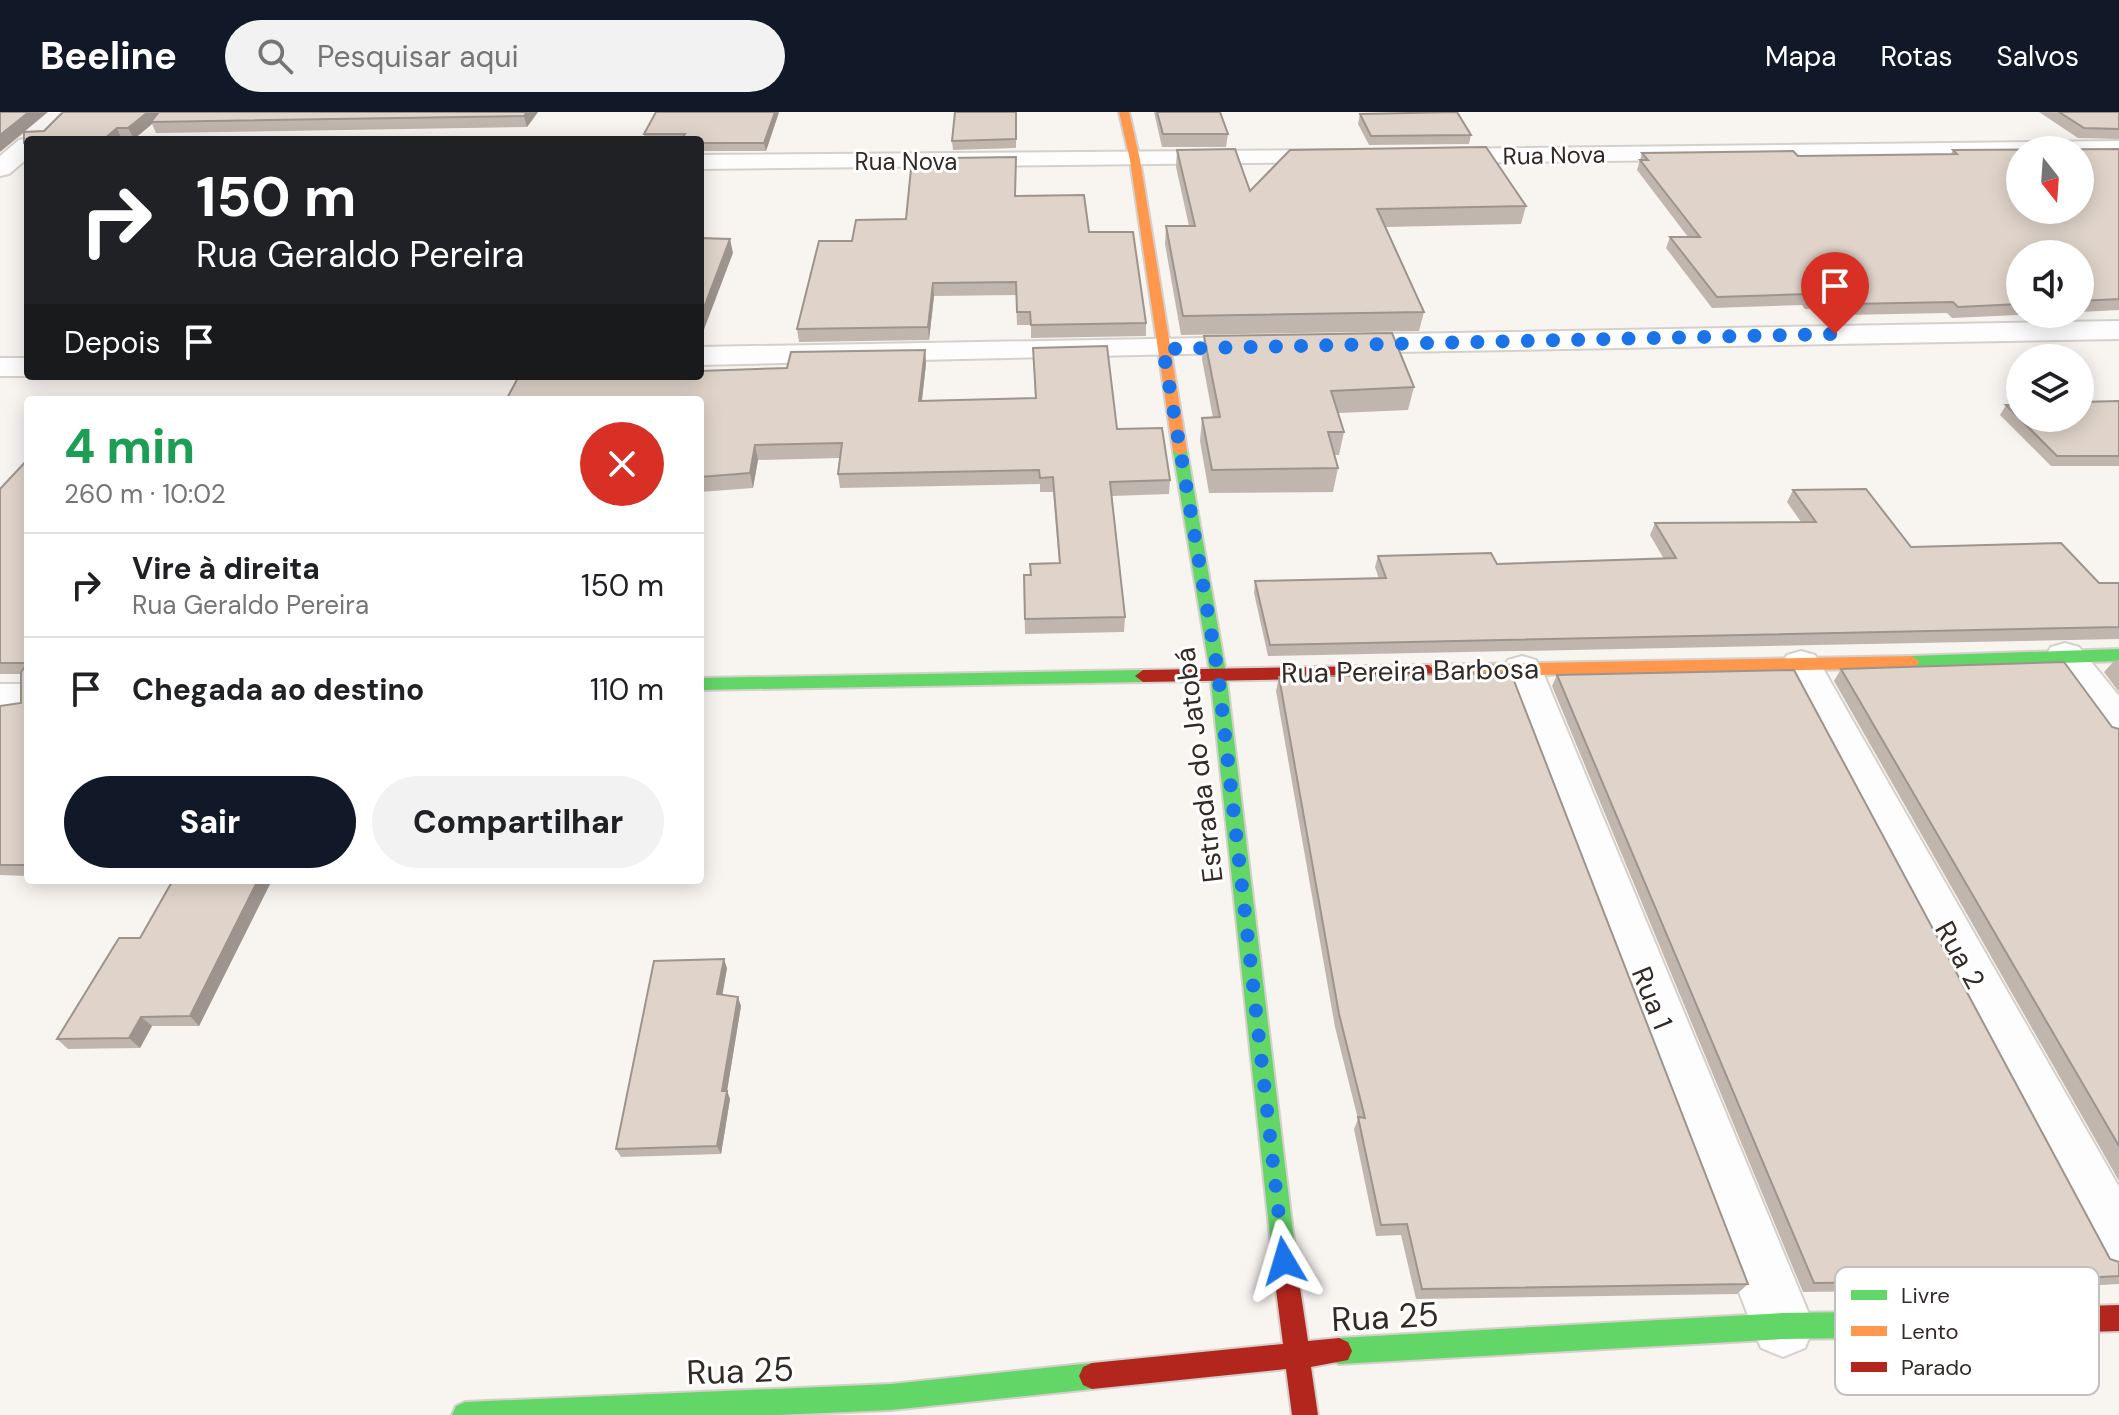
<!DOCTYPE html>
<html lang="pt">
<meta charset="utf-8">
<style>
body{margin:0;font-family:"DM Sans",sans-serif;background:#f2f2f2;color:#202124;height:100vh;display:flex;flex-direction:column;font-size:30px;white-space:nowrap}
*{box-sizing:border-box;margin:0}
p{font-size:26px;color:#757577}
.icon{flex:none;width:44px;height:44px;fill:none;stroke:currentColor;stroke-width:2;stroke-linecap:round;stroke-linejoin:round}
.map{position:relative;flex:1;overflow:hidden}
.side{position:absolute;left:24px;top:284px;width:680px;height:488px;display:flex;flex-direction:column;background:#fff;border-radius:8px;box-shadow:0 4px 20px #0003}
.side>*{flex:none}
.banner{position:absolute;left:24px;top:24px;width:680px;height:244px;border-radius:8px;box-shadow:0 4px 20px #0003;background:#202124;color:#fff;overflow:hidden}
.needle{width:52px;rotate:163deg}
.tools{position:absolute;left:2006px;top:24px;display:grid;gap:16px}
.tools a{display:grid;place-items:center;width:88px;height:88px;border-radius:50%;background:#fff;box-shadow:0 4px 20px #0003;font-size:40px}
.pin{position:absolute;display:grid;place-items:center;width:68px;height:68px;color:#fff;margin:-82px -34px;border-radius:50% 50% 50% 0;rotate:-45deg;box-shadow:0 0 8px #0007}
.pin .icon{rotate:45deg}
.me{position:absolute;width:88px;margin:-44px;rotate:353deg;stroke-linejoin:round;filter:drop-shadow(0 0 6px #0008)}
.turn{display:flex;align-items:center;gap:28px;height:168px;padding:0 40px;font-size:36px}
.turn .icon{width:104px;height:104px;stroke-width:2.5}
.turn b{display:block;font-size:56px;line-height:68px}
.then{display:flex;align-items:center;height:76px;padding:0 40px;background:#0003;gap:16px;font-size:30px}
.round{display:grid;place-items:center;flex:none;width:84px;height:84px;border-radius:42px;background:#f2f2f2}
.head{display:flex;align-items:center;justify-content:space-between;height:136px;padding:0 40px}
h1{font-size:48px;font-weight:800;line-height:60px;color:#1e9e55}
.primary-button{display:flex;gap:16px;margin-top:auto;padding:16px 40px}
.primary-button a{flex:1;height:92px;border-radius:48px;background:#111827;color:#fff;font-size:32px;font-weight:800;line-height:92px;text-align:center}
.primary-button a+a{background:#f2f2f2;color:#202124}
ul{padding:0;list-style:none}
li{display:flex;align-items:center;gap:24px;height:104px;padding:0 40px;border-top:2px solid #e0e0e0}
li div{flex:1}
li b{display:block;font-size:30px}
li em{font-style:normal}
header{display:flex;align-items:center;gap:48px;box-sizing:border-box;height:112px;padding:0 40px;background:#111827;color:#fff}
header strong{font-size:38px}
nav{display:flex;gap:44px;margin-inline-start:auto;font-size:28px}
.search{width:560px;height:72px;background:#f2f2f2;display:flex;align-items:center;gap:20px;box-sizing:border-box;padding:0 28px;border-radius:44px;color:#757577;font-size:30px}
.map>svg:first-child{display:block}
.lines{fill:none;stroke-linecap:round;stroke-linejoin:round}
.street-casing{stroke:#d6d0cb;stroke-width:4}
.fast-casing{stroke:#d6d0cb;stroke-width:4}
.slow-casing{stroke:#d6d0cb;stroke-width:4}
.jam-casing{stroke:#d6d0cb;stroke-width:4}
.street{fill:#fefdfd;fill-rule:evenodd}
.fast{fill:#63d668;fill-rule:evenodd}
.slow{fill:#ff974d;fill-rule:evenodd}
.jam{fill:#b3261e;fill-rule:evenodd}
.wall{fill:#c1b6ae}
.shaded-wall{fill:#9d948d}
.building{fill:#e0d4ca;stroke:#9d948d;stroke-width:2;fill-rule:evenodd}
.route{stroke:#1a73e8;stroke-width:14;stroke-dasharray:0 25.2}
.labels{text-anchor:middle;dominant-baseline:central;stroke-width:6;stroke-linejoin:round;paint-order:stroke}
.far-street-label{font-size:24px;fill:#322a24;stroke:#fff}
.street-label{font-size:28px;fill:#322a24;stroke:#fff}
.near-street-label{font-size:34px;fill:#322a24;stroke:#fff}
.key{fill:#fff;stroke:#c2bfbd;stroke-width:2}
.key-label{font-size:22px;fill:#322a24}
</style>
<header>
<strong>Beeline</strong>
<div class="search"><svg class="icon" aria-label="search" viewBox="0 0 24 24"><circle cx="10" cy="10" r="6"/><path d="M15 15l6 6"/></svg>Pesquisar aqui</div>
<nav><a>Mapa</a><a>Rotas</a><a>Salvos</a></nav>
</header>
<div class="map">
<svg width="2119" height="1303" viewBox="0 0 2119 1303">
<rect width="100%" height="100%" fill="#f8f4f0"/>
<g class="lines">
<defs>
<g id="street">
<path d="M28,26L37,28H28V46L9,62L0,64V44L19,28Z"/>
<path d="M2119,29V43L2080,44V38H2020V44L1434,51L1422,44L1434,37Z"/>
<path d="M1342,38L1351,40L1354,45L1351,50L700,57V43Z"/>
<path d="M2119,209V227L1338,241L1327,238L1323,232L1327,226L1338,223Z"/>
<path d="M1262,225L1273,228L1277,234L1273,240L700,253V235Z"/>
<path d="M0,246H28L30,264H0Z"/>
<path d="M2065,531L2079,535L2119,584V629L2104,625L2045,545L2051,535Z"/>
<path d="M1801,539L1815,543L1821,553L2119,1075V1163L2098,1154L1781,553L1787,543Z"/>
<path d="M1522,544L1536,548L1542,558L1814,1214L1805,1236L1783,1245L1761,1236L1752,1214L1502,558L1508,548Z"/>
<rect x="0" y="572" width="28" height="30"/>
</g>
<g id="fast">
<path d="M1180,335L1187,339L1226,561L1298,1162L1295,1171L1286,1174L1277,1171L1274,1162L1210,561L1173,339Z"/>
<path d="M2119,537V549L1912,556L1904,550L1912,544Z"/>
<path d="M1143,558L1151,564L1143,570L700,578V566Z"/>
<path d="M1931,1199L1940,1203L1944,1212L1940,1221L1931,1225L1783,1227L1339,1252L1330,1248L1326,1239L1330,1230L1339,1226L1783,1201Z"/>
<path d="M1092,1251L1101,1255L1105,1264L1101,1273L1092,1277L891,1298L777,1303H452L456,1294L465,1290L891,1272Z"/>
</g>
<g id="slow">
<path d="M1119,0H1129L1140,48L1187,339L1180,343L1173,339L1130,48Z"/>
<path d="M1912,544L1920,550L1912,556L1428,565L1420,559L1428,553Z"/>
</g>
<g id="jam">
<path d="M1428,553L1436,559L1428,565L1143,570L1135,564L1143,558Z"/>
<path d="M1286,1150L1295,1153L1298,1162L1308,1229L1339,1226L1348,1230L1352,1239L1348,1248L1311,1255L1318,1303H1292L1286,1257L1092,1277L1083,1273L1079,1264L1083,1255L1092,1251L1283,1232L1274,1162L1277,1153Z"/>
<path d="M2119,1193V1219L1931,1225L1922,1221L1918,1212L1922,1203L1931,1199Z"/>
</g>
</defs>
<use href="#street" class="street-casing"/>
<use href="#fast" class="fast-casing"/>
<use href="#slow" class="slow-casing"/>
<use href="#jam" class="jam-casing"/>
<use href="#street" class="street"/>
<use href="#fast" class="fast"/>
<use href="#slow" class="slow"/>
<use href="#jam" class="jam"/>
</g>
<g class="wall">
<path d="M63,0H538L527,15L156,21L152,12L134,27L28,28V37L24,31V20L0,40L25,20L44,19Z"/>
<path d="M779,0L766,39H700V28H645L644,22Z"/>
<path d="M1016,0V36L953,38L952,29Z"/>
<path d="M1154,0H1220L1228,22L1226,35H1162Z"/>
<path d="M2039,0H2119V27L2078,26Z"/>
<path d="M1360,2L1471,23L1469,32L1369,33L1358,12Z"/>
<path d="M2119,37V198L2080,200V142H2020V202H2038L1952,206L1947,201L1843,203L1836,196L1805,197L1802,193L1712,196L1666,136L1670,125H1688L1637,58L1642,41L1798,44L1951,42L1953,38Z"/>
<path d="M1177,38L1250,79L1526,94L1521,112L1386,115L1424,200L1419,219L1181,223L1165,132L1166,114H1189L1176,55Z"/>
<path d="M1015,84L1089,120L1146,211V224L1031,226V213H1017L1016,183L934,184L929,228L799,230L797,217L852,129L906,107Z"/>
<path d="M1204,224L1414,275L1408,298L1338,301L1344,320L1339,343H1334L1338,356L1333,380L1209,381L1200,329L1202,306H1213L1202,247Z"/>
<path d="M1033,236L1170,368L1169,382L1112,384L1125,505L1124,520L1025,522L1024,463H1031L1059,451L1053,380H1040V372L840,376L838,362L840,346L758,348L753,376L700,380V288L787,256L925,238L926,252L922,289L1035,286Z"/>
<path d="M2119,289V354H2051L2000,303L2006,293Z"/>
<path d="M28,347V764L0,763V594L21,591V562H0V377Z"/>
<path d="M1793,378L1911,435L2099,471H2119V527L1268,544L1254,481L1255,469L1379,467L1375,455L1378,444L1497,452L1664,447L1650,423L1655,411L1801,410L1787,390Z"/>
<path d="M2119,548V580L2104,560L2114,549Z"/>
<path d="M1841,557L2119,617V1069L1834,569Z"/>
<path d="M1557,563L2110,1147L2119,1150V1172L2029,1177L1803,1180L1552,574Z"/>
<path d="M1279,565L1748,1172L1737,1182L1416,1187L1401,1123L1376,1124L1354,1017L1358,1007L1335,915L1276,579Z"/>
<path d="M173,768H272L199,914H152L140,936L68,937L57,927L140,826Z"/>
<path d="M727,856L722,883L741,894L727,979L730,987L721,1042L621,1045L616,1037Z"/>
</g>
<g class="shaded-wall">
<path d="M29,0H48L0,40V23Z"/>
<path d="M148,0H166L151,10L152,12L134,27L128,16Z"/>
<path d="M527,0H538L527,15L524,4Z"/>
<path d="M775,0H779L766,39L764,31Z"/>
<path d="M117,16L122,28H103Z"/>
<path d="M730,127L733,141L700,228V206Z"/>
<path d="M933,171L934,184L929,228L928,215Z"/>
<path d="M925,238L926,252L920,303L919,289Z"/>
<path d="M755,333L758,348L753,376L750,361Z"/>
<path d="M258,768H272L199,914L190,904Z"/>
<path d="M724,847L727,856L721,891L717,882Z"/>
<path d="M738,885L741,894L727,979L730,987L721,1042L717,1034L722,979Z"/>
<path d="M141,905L152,914L140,936L129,926Z"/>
</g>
<g class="building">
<path d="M0,0H29L0,23Z"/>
<path d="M63,0H148L128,16H117L103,28H28V30L24,31V20L44,19Z"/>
<path d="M159,0H527L524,4L151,10Z"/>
<path d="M656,0H775L764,31H700V28H681L685,22H644Z"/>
<path d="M955,0H1016V27L952,29Z"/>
<path d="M1157,0H1220L1228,22H1163Z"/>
<path d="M1457,0L1471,23L1371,24L1360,2Z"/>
<path d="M2059,0H2119V17L2084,16Z"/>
<path d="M1486,35L1526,94L1377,97L1424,200L1183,204L1166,114H1195L1177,38L1235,37L1250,79L1290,38Z"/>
<path d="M2119,37V187L2080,189V142H2020V192L1958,195L1953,190L1848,192L1841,185L1810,186L1807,182L1717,185L1670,125H1700L1640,48H1648L1642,41L1793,39L1798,44L1957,42L1953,38ZM2020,38H2080V98H2020Z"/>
<path d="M1016,45L1015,84L1084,83L1089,120H1133L1146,211L1031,213L1030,200H1017L1016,170L933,171L928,215L797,217L819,129H852L856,108L906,107L911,57L949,56L950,46Z"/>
<path d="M700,126L730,127L700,206Z"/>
<path d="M1392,221L1414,275L1331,279L1344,320H1328L1338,356L1212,358L1202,306L1220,305L1204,224Z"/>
<path d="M1107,234L1117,317L1162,316L1170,368L1110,370L1125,505L1025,507L1024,463H1031L1030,452L1060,451L1053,365L1040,366L1039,358L838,362L842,331L755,333L750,361L700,365V288H506L519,264H700V259L787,256L791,240L925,238L919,289L1036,286L1033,236Z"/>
<path d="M289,287L288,288H211Z"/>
<path d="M2119,289V344H2057L2006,293H2020V306H2080V290Z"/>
<path d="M28,347V750L26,753H0V594L21,591V560L28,551H0V377Z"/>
<path d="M1866,377L1911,435L2061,431L2099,471H2119V515L1270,533L1255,469L1386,466L1378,444L1491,441L1497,452L1676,446L1655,411L1816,410L1793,378Z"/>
<path d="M2064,550L2112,615L2119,617V1034L1841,557Z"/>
<path d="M1794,558L2110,1147L2119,1150V1164L2043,1168L1814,1171L1557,563Z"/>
<path d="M1511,561L1748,1172L1422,1177L1407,1112L1381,1113L1358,1005L1365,1006L1339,902L1279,565Z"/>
<path d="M173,768H258L190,904L141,905L129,926L57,927L119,826H140Z"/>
<path d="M724,847L717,882L738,885L722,979H727L717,1034L616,1037L654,849Z"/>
</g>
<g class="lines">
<path class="route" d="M1284,1149L1218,561L1163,237L1835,222"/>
</g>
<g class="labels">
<g class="far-street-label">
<text transform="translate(1554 43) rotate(-1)">Rua Nova</text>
<text x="906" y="49">Rua Nova</text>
</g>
<g class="street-label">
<text transform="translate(1410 559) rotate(-1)">Rua Pereira Barbosa</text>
<text transform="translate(1199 653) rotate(-97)">Estrada do Jatobá</text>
<text transform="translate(1960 843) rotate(61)">Rua 2</text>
<text transform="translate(1652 886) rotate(68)">Rua 1</text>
</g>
<g class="near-street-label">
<text transform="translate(1385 1205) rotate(-3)">Rua 25</text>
<text transform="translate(740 1259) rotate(-2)">Rua 25</text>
</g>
</g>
<rect x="1835" y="1155" width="264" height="128" rx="12" class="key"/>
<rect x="1851" y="1178" width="36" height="10" fill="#63d668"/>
<rect x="1851" y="1214" width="36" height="10" fill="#ff974d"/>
<rect x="1851" y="1250" width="36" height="10" fill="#b3261e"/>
<g class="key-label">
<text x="1901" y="1191">Livre</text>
<text x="1901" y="1227">Lento</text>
<text x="1901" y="1263">Parado</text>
</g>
</svg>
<div class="tools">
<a><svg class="needle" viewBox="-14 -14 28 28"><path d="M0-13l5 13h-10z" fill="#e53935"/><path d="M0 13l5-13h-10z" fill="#757577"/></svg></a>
<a><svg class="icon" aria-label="sound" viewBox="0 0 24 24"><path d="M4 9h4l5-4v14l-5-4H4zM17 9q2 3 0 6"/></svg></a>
<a><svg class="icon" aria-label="layers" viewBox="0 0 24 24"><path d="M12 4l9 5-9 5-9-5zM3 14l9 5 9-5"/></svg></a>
</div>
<div class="pin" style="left:1835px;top:222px;background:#d93025"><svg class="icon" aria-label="arrive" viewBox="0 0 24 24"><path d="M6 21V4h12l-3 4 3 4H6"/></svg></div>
<svg class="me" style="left:1284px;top:1149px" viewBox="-20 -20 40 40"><path d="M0-17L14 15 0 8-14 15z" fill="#1a73e8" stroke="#fff" stroke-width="4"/></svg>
<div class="banner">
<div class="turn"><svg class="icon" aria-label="right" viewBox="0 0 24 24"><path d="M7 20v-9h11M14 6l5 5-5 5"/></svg><div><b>150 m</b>Rua Geraldo Pereira</div></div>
<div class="then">Depois<svg class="icon" aria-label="arrive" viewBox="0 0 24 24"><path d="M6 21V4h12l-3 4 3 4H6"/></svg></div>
</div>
<section class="side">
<div class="head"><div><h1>4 min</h1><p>260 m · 10:02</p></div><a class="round" style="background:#d93025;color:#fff"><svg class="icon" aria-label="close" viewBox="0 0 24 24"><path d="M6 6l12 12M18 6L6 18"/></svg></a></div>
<ul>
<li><svg class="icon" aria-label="right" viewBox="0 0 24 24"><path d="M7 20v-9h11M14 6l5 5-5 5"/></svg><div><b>Vire à direita</b><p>Rua Geraldo Pereira</p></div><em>150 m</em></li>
<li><svg class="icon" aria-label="arrive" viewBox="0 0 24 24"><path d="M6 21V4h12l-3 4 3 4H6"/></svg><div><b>Chegada ao destino</b></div><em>110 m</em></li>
</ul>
<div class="primary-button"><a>Sair</a><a>Compartilhar</a></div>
</section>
</div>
